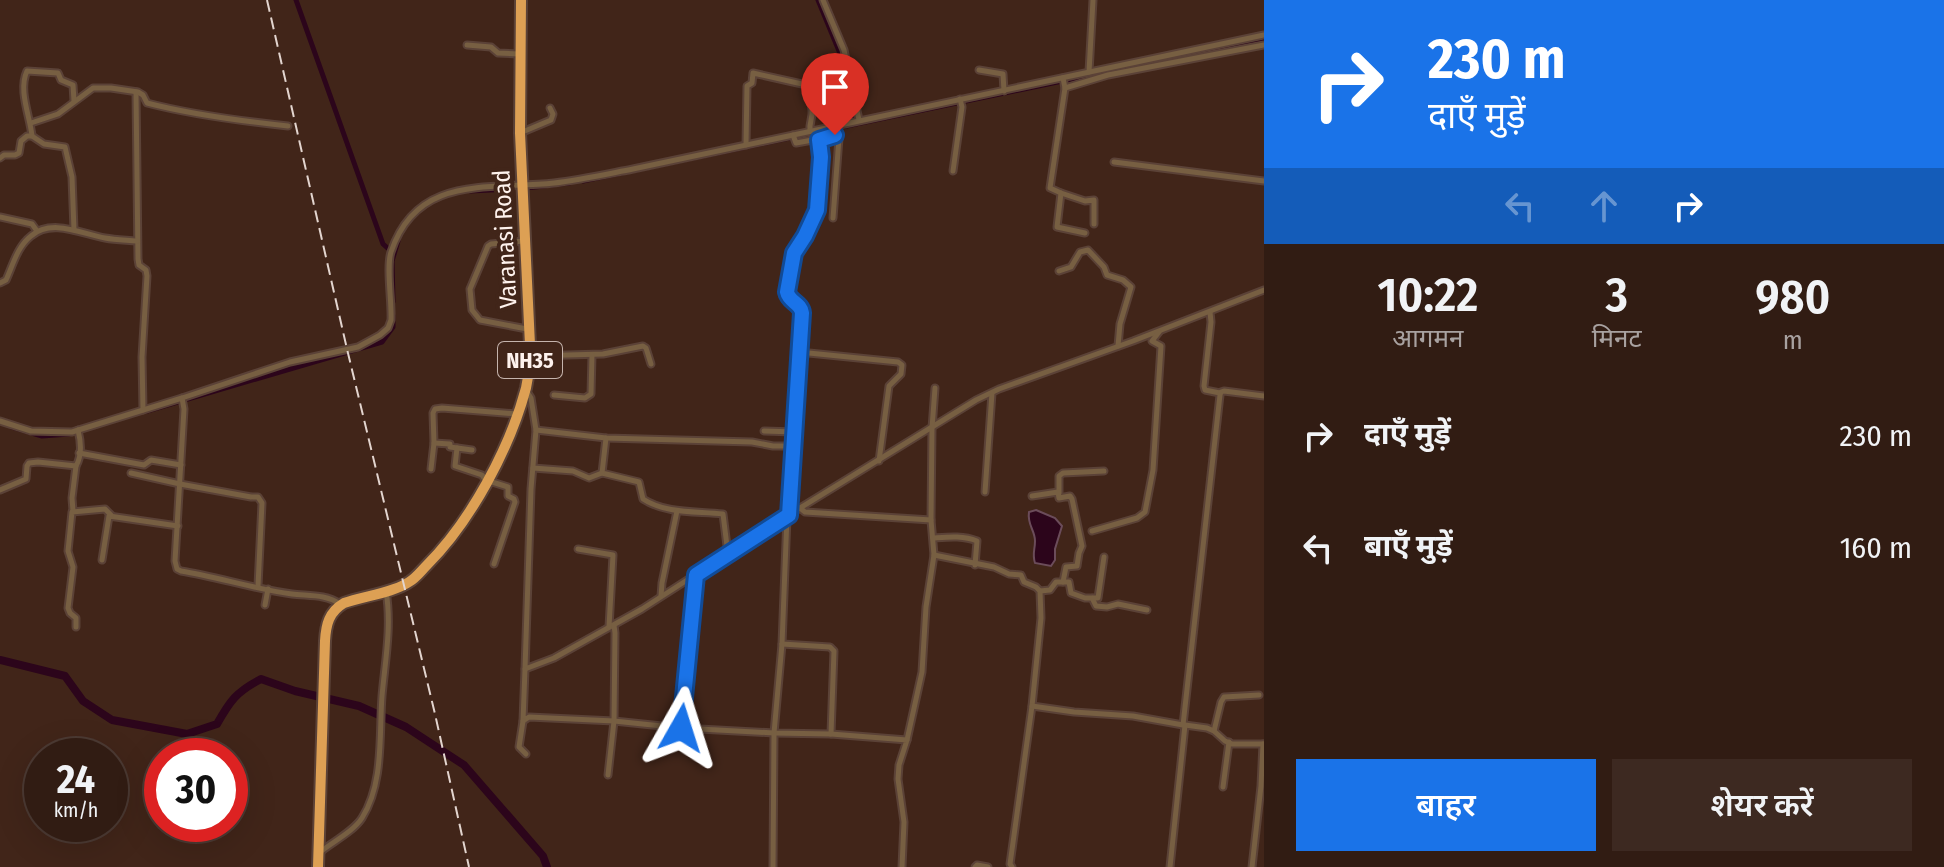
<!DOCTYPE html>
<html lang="hi">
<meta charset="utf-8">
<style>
body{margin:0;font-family:"Fira Sans Condensed","Noto Sans Devanagari",sans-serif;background:#3d2921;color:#f1f3f6;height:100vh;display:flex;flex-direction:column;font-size:30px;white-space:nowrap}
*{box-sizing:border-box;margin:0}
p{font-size:26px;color:#a8a1a0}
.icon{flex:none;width:44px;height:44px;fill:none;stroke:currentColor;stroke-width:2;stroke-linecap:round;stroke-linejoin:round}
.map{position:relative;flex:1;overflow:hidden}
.drawer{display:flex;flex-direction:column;background:#311c13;width:680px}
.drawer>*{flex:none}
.guide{background:#1a73e8;color:#fff;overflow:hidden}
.speed{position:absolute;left:24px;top:738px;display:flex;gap:16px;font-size:40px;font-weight:700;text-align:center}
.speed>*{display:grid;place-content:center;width:104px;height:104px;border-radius:50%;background:#311c13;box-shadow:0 8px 32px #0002,0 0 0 2px #4c3a33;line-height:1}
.speed small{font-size:20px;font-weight:400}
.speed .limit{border:12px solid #d22;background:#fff;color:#111}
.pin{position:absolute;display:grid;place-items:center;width:68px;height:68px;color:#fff;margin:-82px -34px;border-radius:50% 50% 50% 0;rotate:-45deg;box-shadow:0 0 8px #0007}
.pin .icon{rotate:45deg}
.me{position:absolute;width:88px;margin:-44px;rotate:6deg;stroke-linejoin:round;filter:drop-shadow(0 0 6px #0008)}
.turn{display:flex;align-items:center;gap:28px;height:168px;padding:0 32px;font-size:36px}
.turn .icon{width:104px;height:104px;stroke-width:2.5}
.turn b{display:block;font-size:56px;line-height:68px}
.lanes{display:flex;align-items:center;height:76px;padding:0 32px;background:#0003;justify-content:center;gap:40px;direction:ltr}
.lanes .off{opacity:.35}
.eta{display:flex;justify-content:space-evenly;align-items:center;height:136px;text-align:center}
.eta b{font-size:48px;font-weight:600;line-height:56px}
.button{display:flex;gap:16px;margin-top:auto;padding:16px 32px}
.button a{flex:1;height:92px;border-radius:0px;background:#1a73e8;color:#fff;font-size:32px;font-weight:600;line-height:92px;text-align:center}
.button a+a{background:#3d2921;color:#f1f3f6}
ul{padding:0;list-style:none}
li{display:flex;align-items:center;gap:24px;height:112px;padding:0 32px}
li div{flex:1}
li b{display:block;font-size:30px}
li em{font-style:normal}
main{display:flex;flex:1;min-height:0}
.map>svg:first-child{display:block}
.water{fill:#2c051b;stroke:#6b4c5a;stroke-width:2}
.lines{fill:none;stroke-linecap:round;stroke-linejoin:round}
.canal{stroke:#2c051b;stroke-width:5}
.river{stroke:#2c051b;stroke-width:8}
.street-casing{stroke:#5b4237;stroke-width:9}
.highway-casing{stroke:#5b4237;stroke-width:14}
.street{stroke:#775f42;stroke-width:5}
.highway{stroke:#dda054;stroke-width:10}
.rail{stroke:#e3d5cf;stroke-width:2;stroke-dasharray:12 6;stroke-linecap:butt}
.route-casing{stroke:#114b97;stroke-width:20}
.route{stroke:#1a73e8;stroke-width:14}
.labels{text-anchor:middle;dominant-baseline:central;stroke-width:8;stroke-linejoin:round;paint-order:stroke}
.shield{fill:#412519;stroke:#c5b4ad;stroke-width:2}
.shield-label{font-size:22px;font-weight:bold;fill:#fef2ed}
.street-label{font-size:24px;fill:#fef2ed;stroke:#412519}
</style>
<main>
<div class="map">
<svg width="1264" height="867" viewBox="0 0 1264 867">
<rect width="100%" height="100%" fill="#412519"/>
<path class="water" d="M1036,510L1055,518L1062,526L1055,549V560L1051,566L1035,563C1032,554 1035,550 1035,541C1035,530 1027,525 1029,512Z"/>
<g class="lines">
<g class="canal">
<path d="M296,0L383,244L392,252"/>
<path d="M818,0L844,63L854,124"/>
<path d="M583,181L1264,39"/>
<path d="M526,188L569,183"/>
<path d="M470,191L511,189"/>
<path d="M393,302L392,261L398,241"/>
<path d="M147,411L382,342L393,327V316"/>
<path d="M12,427L42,436L69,434"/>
</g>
<path class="river" d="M0,660L65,676L83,701L112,720L187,734L217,724C230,701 236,692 261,679L295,691L359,706L406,727L464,765L543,856L547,867"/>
<defs>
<g id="street">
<path d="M823,0L844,50L859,120"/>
<path d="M467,45L491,47L498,53L519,54"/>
<path d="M979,70L1003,74L1004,91"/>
<path d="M1089,72L1093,0"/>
<path d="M1063,78L1065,88L1050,188L1061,193L1057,227L1085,233"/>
<path d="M1065,88L1108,75L1264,45"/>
<path d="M136,92L138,259L139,265L146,270L147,276L142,357L143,410"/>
<path d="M31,123L58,114L93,88H111L138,92L143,95L147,103C193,115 241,121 288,126"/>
<path d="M810,131C809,122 813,118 812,110C811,96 804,96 814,83L850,74"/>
<path d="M520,133L551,120L553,114L550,108"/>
<path d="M32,136C30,116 18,90 27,71L58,73L61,80L73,85L74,101"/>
<path d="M819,140L833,135L839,138L833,218"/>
<path d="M746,145L747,86L752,83L753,73L811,86"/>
<path d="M0,158L4,155H15L19,153L21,141L27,136H32L44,144L65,147L72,177L74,230"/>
<path d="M1114,162L1264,181"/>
<path d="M953,171L962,107L960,99"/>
<path d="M1061,193L1085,201L1094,200V224"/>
<path d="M0,217L32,224L37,231"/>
<path d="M524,241L491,244L488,246L470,289L472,310L480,320L527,329"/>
<path d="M1059,271L1071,267L1080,252L1088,250L1104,267L1107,275L1123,280L1131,287L1120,324L1118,346"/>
<path d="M0,283L6,280C13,265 17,247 31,236C52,218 82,234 105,238C116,240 127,240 137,241"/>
<path d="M1210,312L1211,322L1204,386L1205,390L1220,393"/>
<path d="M799,352L898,362L902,365L901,374L889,386L879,461"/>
<path d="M531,356L603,354L643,346L646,348L651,364"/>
<path d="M526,390L531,398L536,430L531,489L525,669L554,658L642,609L787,516L976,400L999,389L1133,341L1264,290"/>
<path d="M554,395L585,398L591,394L592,355"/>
<path d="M182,398L290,362L358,347L380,335L388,328L391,320C392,302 386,267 391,252C417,174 489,190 554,183C580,180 607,174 633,169L1264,35"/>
<path d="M0,421L31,431L72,432L182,398L184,409L175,561L177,569L181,571C218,577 254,589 292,594C308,596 326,594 340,604"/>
<path d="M536,430L606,438L752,442L773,446H794"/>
<path d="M764,431L795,432"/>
<path d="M606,438L602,473L639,482L643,499C666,514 696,511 723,514L728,554"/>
<path d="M434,443L450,444V447L472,450"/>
<path d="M457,448L455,466L482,475L486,481"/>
<path d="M79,453L144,465L151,460L181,465"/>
<path d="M533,468L573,471L589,478L602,473"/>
<path d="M431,469L434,443L433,413L435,409L442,408L516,414"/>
<path d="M131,473L180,484L251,497"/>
<path d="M489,481L508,487V496L514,499L515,502L494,564"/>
<path d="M0,490L26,479L27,466L29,463L38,462L76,466C82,456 81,442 78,430"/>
<path d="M985,492L992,393"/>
<path d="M1059,493V476L1063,473L1104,471"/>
<path d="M1032,496L1058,492L1059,498L1070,496L1072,499L1082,546L1079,553L1077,566L1066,567L1063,582"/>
<path d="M253,497H258L262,503L258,586"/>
<path d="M800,508L805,512L931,520"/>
<path d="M73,511L72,498L76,466"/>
<path d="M789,514L802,313C800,303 789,302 787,292L794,253L805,236L817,210L821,157L820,145L818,139L796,143L793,135"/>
<path d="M1092,531L1137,518L1145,512L1153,470L1161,346L1152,341L1159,332"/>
<path d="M933,538C947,537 963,535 977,541L975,565"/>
<path d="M578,549L613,555L609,627"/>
<path d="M934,555L994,567L1009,574L1021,575L1024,582L1036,587L1040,591L1041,618L1032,706L1010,864L1012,867"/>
<path d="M102,560L109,516L178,526"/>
<path d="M1040,591L1050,590L1056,582H1069L1071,593L1085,598H1092L1096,606L1107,607L1118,604L1147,610"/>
<path d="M661,596L662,583L677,511"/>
<path d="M1093,598H1098L1104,557"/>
<path d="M265,605L268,589"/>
<path d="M76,627V618L70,613L68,608L73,567L68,551L72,512L105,509L111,515"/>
<path d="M782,644L830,647L834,651L831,734"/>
<path d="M525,669L523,721L529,717L614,721L681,728L774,733L831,734L907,740L899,765L898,779L904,822L902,867"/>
<path d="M1032,706L1074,712L1133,716L1183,725"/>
<path d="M523,721L519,747L526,754"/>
<path d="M1185,725L1207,728L1214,731L1225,741L1232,744H1264"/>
<path d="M681,728L696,576"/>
<path d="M1214,731L1221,702L1224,697L1259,695"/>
<path d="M907,740L922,672L926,607L934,555L931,520L932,428L935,388"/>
<path d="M608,775L614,721L615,633L614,625"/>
<path d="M1223,787L1229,742"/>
<path d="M319,853C332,842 353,832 362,818C384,783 379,736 382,696C385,662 392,626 386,591"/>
<path d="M773,867L774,733L782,644L787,517"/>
<path d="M975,867L977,865L988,867"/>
<path d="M1170,867L1185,725H1183L1220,395L1221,392L1224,391L1264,396"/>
<path d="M1252,867L1261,786L1263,744"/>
</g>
<path id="highway" d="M318,867L325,641C326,624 329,612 344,603C363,596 393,593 409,582C416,578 421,571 427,565C471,521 510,448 526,388C529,374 530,359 530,345L520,133L521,0"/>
</defs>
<use href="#street" class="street-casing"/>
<use href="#highway" class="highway-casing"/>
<use href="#street" class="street"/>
<use href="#highway" class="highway"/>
<path class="rail" d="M267,0L347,349L435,714L469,867"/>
</g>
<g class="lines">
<defs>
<path id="route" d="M681,728L696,575L789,515L802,313C801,303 789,302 787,292L794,253L805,236L817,210L821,157L819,140L835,135"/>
</defs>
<use href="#route" class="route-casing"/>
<use href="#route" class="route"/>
</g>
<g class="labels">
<rect class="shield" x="498" y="342" width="64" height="36" rx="6"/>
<g class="shield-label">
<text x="530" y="360">NH35</text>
</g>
<g class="street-label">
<text transform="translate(505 239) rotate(-93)">Varanasi Road</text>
</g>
</g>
</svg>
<div class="speed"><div>24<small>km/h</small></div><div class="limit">30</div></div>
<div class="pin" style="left:835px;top:135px;background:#d93025"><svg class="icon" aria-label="arrive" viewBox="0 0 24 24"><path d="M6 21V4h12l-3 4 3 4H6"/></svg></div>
<svg class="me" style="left:681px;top:728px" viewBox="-20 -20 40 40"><path d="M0-17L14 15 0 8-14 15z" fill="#1a73e8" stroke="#fff" stroke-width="4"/></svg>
</div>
<section class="drawer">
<div class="guide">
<div class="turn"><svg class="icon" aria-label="right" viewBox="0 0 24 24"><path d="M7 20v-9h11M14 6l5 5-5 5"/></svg><div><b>230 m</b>दाएँ मुड़ें</div></div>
<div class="lanes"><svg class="icon off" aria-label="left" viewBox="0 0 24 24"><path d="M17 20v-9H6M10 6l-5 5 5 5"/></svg><svg class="icon off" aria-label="ahead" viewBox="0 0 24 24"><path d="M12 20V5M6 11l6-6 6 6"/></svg><svg class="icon" aria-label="right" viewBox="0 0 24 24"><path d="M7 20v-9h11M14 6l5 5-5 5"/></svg></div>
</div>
<div class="eta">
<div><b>10:22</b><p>आगमन</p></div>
<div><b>3</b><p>मिनट</p></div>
<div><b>980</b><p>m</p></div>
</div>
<ul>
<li><svg class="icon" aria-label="right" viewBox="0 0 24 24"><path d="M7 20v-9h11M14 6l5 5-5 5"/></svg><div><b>दाएँ मुड़ें</b></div><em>230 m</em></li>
<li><svg class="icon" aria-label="left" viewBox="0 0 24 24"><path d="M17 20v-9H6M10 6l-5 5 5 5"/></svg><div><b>बाएँ मुड़ें</b></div><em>160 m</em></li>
</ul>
<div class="button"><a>बाहर</a><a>शेयर करें</a></div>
</section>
</main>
